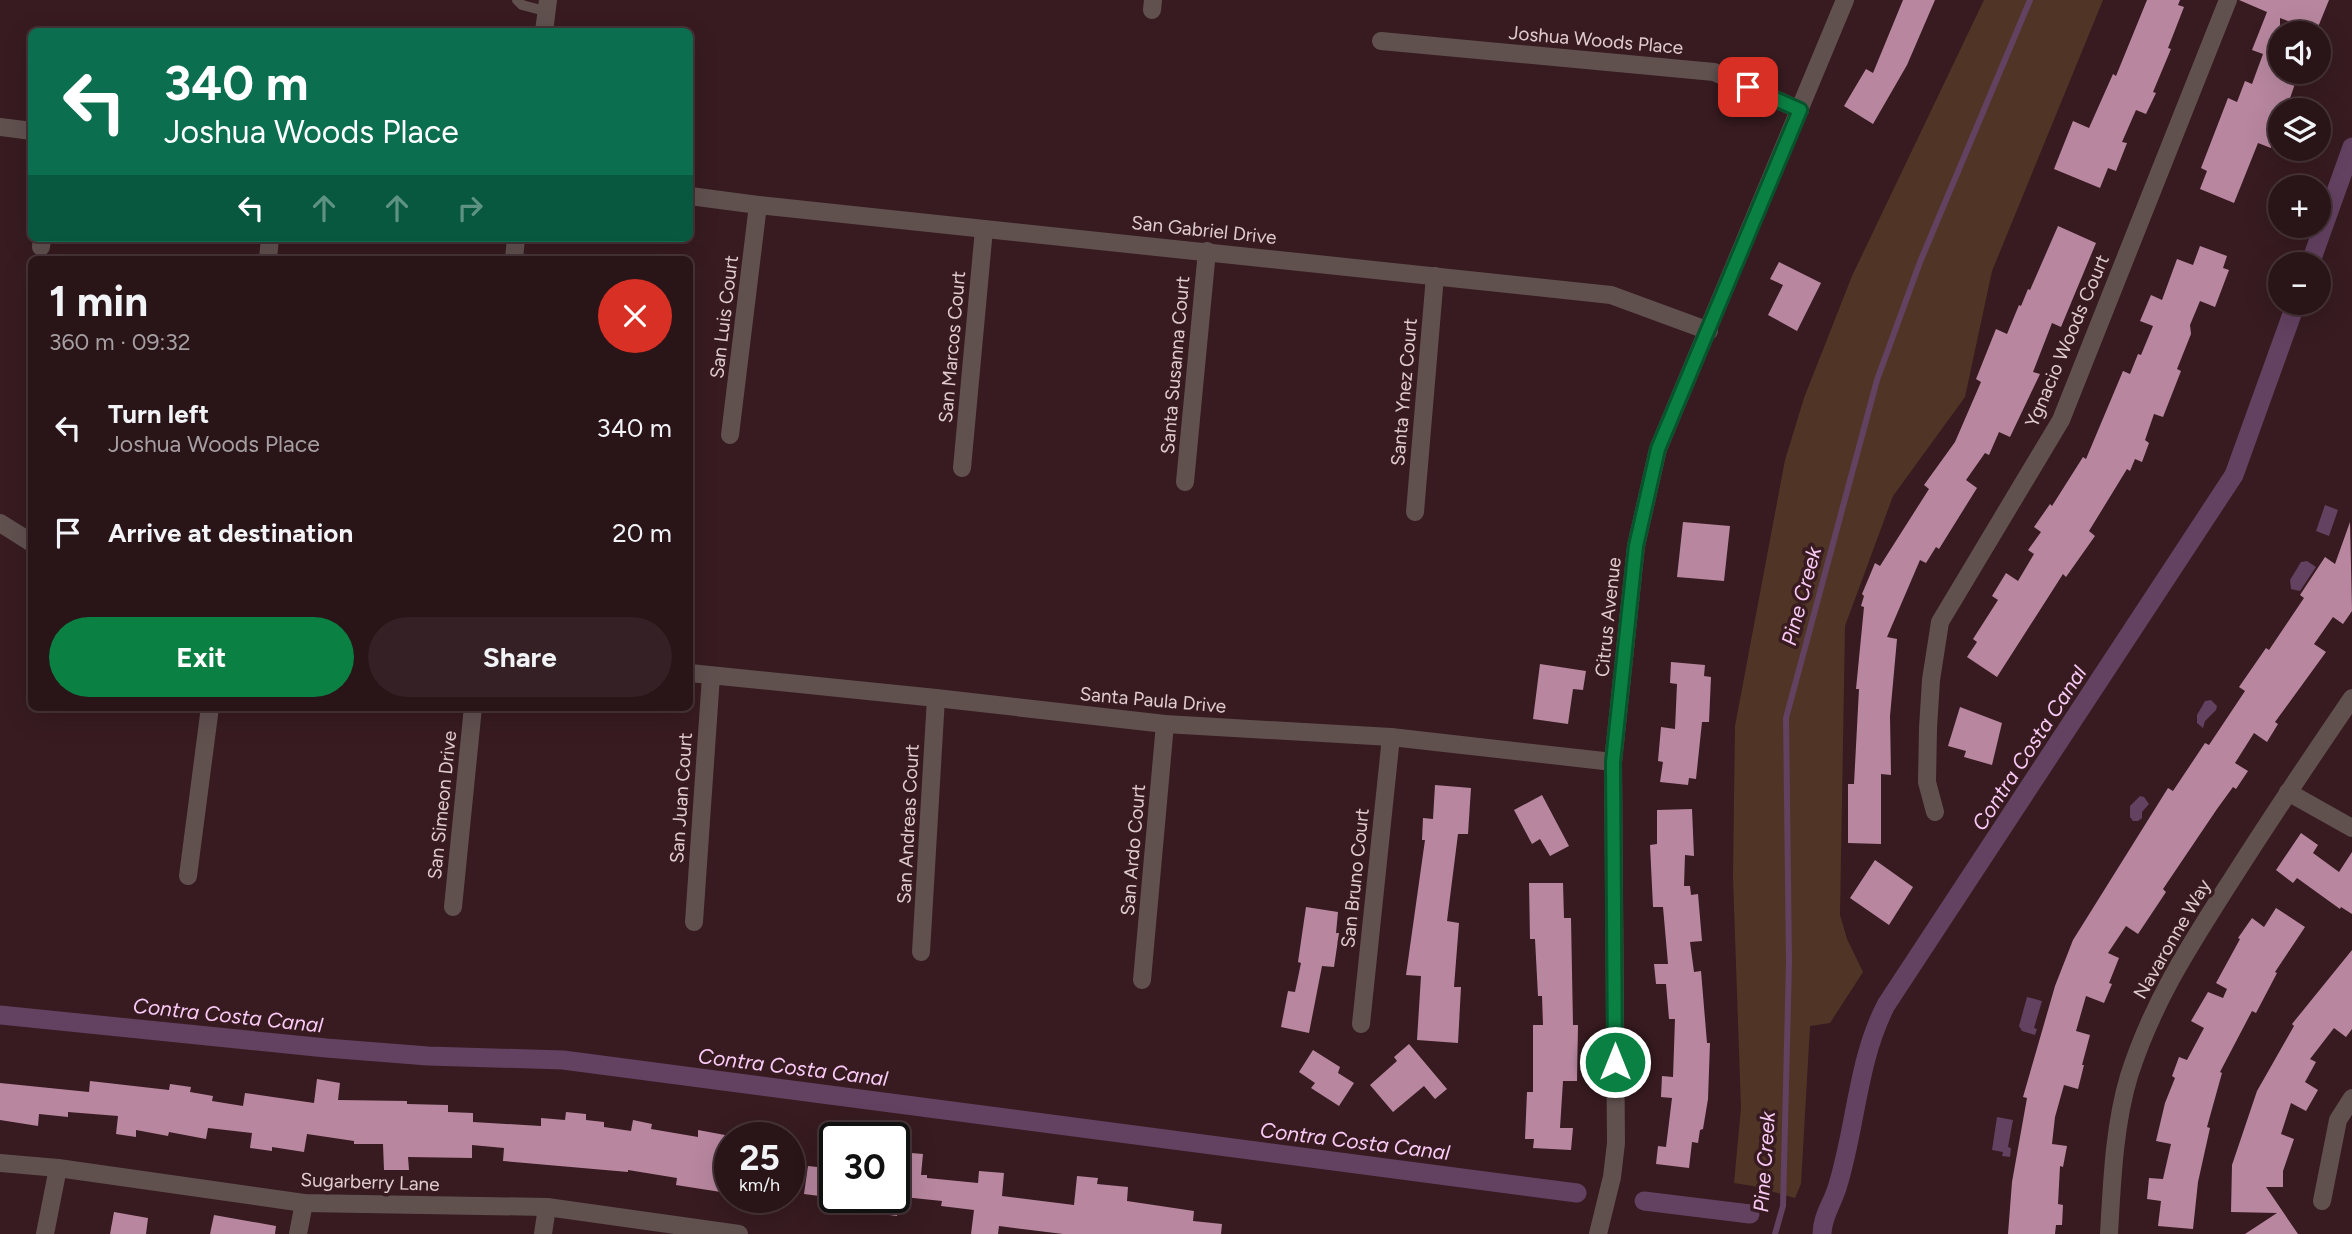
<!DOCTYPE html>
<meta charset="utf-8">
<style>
body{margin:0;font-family:Figtree,sans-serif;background:#352125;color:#f1f3f6;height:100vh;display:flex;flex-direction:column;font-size:26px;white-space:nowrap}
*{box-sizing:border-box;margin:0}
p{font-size:23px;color:#a59ea2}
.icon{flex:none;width:38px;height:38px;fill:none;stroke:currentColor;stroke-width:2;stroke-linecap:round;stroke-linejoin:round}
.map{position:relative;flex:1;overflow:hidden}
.sheet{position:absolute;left:28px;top:256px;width:665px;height:455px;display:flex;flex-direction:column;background:#291418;border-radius:10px;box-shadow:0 7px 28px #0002,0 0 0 2px #453337}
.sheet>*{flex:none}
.banner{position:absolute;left:28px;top:28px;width:665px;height:214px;border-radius:10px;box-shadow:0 7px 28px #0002,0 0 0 2px #453337;background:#0b6e4f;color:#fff;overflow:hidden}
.buttons{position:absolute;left:2268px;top:21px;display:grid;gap:14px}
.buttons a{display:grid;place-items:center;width:63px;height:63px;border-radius:50%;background:#291418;box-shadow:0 7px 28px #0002,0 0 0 2px #453337;font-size:35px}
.speed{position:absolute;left:714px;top:1122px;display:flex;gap:14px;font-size:35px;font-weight:700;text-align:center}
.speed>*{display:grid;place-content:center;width:91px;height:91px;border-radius:50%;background:#291418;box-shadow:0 7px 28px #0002,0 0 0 2px #453337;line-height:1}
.speed small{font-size:18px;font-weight:400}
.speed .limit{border:4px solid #111;border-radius:10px;background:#fff;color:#111}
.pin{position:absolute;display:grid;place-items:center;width:60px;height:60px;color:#fff;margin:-30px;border-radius:14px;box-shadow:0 4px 10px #0006}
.me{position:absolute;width:77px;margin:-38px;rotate:0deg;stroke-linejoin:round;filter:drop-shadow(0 0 5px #0008)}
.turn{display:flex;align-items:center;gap:24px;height:147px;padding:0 21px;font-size:32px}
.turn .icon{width:91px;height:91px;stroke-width:2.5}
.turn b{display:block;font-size:49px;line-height:60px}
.lanes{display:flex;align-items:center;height:66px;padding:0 21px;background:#0003;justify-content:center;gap:35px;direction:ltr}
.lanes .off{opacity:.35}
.round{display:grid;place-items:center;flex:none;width:74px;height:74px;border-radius:37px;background:#352125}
.summary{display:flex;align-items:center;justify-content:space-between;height:119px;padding:0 21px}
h1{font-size:42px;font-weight:700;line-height:52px}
.button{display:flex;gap:14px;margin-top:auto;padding:14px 21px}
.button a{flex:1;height:80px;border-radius:42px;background:#0b8043;color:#fff;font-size:28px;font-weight:700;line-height:80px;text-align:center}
.button a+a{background:#352125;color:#f1f3f6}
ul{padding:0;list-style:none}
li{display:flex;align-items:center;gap:21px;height:105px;padding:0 21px}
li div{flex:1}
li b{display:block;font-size:26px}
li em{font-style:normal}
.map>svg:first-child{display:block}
.green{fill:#503526}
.water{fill:#634161}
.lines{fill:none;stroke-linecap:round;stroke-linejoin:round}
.stream{stroke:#634161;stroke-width:6}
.canal{stroke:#634161;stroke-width:19}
.building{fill:#b8879f}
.lane{stroke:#60514f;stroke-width:10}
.street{stroke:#60514f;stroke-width:18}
.route-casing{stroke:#07532c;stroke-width:18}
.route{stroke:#0b8043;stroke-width:12}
.labels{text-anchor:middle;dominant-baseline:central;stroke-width:7;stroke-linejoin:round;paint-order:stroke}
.street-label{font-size:19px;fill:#e0cccf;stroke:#371b20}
.water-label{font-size:21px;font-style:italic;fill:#facaf6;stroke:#371b20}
</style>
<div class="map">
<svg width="2352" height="1234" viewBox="0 0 2352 1234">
<rect width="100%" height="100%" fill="#371b20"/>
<path class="green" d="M1984,0H2103L1992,271L1965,397L1893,496L1845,626L1840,915L1847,939L1863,972L1830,1023L1810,1026L1801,1184L1795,1198L1753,1186L1734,1183L1741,1108L1733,878L1735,726L1785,460L1804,398L1852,276Z"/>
<g class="water">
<path d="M2325,505L2338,510L2329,536L2316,531Z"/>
<path d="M2307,561L2316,567L2300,591L2291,589L2290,580L2301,562Z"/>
<path d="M2211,700L2217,706L2216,710L2205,721L2203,728L2197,723V715L2205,701Z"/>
<path d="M2140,796L2144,797L2149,804L2142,812V818L2138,821H2133L2130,817V806Z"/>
<path d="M2027,997L2042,1001L2034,1028L2037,1029L2035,1035L2022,1031L2019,1026Z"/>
<path d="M1997,1117L2013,1120L2008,1147L2011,1148L2010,1157L2002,1156L2003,1152L1992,1150Z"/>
</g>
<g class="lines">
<path class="stream" d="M1775,1234L1783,1206L1789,962L1786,718L1877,380L1920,262L2030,0"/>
<g class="canal">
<path d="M2310,264L2352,147"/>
<path d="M0,1015L326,1048L428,1056L563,1060L1577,1193"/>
<path d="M1644,1201L1750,1214"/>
<path d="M1822,1234C1822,1217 1832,1204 1837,1188C1856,1128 1857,1061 1886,1005L2234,475L2296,303"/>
</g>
</g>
<g class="building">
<path d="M1903,0H1935L1907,65L1873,124L1844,106L1866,69L1873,73Z"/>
<path d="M2147,0H2180L2178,5L2184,7L2168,48L2171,49L2153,92L2156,93L2146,114L2136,110L2122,142L2127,143L2116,171L2108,168L2100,188L2054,169L2073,121L2089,128L2113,74L2116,76Z"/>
<path d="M2239,0H2329L2316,32L2280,18V72H2299L2286,110H2280V125L2271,148L2258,143L2234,203L2200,189L2207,171L2201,168L2228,98L2237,102L2245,81L2252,84L2263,54L2252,50L2267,12Z"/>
<path d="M2058,226L2096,243L2061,327L2052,323L2033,372L2040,374L2010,437L1999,432L1989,455L1985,453L1966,480L1977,488L1939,549L1936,547L1926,563L1920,560L1887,637L1897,639L1890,716L1891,775L1881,774V844L1848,843V784H1854L1859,689H1856L1864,607L1861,606L1864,596L1862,594L1875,563L1880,566L1929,489L1924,485L1955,442L1981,382L1976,379L1996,329L2007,334L2019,305L2021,306L2028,289L2030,290Z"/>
<path d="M2200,246L2227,256L2223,268L2229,270L2215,307L2200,301L2190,325L2191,334L2177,369L2181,371L2163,417L2154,414L2145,440L2149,443L2142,462L2135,459L2130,471L2127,469L2089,531L2095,536L2066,577L2063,574L1997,677L1967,657L1977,642L1973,639L1998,600L1992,596L2006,573L2018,581L2034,554L2028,550L2041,532L2034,527L2050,504L2052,506L2083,457L2086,459L2123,371L2130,374L2138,354L2141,355L2153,326L2140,321L2151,295L2162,300L2177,259L2193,265Z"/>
<path d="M1779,262L1821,283L1797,331L1768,315L1783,285L1770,279Z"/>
<path d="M1683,522L1730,526L1724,581L1677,577Z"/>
<path d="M2350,522L2352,611L2343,624L2333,617L2314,644L2326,652L2275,722L2278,724L2267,742L2254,733L2235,763L2248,771L2236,789L2233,787L2217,809L2163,889L2166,892L2138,934L2126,926L2108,953L2119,958L2109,983L2112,984L2104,1003L2086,996L2076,1031L2090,1035L2082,1065H2084L2078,1089L2064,1085L2055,1117L2052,1144L2067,1146L2063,1167L2060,1166L2058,1204L2063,1205L2062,1225H2056L2055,1234H2008L2012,1182L2027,1098L2023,1097L2055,986L2073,940L2168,788L2173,791L2205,743L2209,745L2245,691L2239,687L2266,648L2269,650L2304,598L2300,595L2325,557L2335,564Z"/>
<path d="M1671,662L1705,665L1704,676L1711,677L1709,722H1702L1696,779L1689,778L1688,785L1660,782L1663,762L1658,761L1661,727L1675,729L1677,684L1670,683Z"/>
<path d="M1540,664L1586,671L1583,690L1573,689L1568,724L1533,719Z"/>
<path d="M1960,707L2002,723L1992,765L1964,757L1966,751L1948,746Z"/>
<path d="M1435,785L1471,788L1468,834H1458L1447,921L1459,923L1454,987H1461L1458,1043L1417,1040L1421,976L1406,975L1425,840H1422L1423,818L1433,819Z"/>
<path d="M1542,795L1569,846L1550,856L1540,839L1532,844L1514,810Z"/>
<path d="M1692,809L1694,856L1685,855L1684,886H1690L1691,895L1698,894L1702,941L1690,942L1694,972L1701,971L1707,1043H1710L1708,1099L1703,1129L1700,1130L1698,1143L1692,1142L1689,1168L1656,1164L1658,1146L1666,1147L1672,1098L1661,1097L1662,1076L1673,1077L1675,1019H1669L1666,984H1656L1654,964H1668L1663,907H1653L1650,845L1657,844V810Z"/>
<path d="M2301,833L2318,845L2313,853L2339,872L2352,852V914L2341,907L2340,909L2297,878L2293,883L2276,870Z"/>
<path d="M1875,860L1913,887L1889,925L1850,898Z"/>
<path d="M1529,883H1563L1564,918H1571L1573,1025H1578L1577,1081H1563L1560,1128H1573L1571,1150L1533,1148L1534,1139H1525L1527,1092H1533V1025H1543L1542,996H1538L1535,939H1530Z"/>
<path d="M1306,907L1338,912L1336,933H1339L1334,967L1322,966L1309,1033L1281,1027L1288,991L1295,992L1301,963L1298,962Z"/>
<path d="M2276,908L2305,927L2275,972L2277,973L2256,1013L2252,1011L2220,1072L2222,1073L2207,1127L2210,1128L2198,1182L2193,1229L2158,1226L2161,1201L2147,1199L2149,1178L2163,1179L2171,1144L2156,1141L2165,1103L2175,1078L2172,1076L2179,1057L2187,1060L2204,1028L2191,1021L2208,992L2223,998L2227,989L2216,983L2240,939L2238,938L2252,918L2264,927Z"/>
<path d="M2352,950V1029L2346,1037L2334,1028L2310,1059L2316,1062L2305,1082L2318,1090L2306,1111L2291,1103L2281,1134L2294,1139L2283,1171V1187H2266L2298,1234H2245L2277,1213L2231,1212L2232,1165L2257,1091L2294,1026L2292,1024Z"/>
<path d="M1409,1044L1447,1089L1435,1099L1424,1086L1393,1112L1370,1085L1397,1061L1394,1057Z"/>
<path d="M1313,1050L1340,1067L1338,1073L1354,1083L1339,1106L1311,1088L1315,1083L1299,1072Z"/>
<path d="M317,1079L340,1083L338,1100L407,1101V1104L448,1105V1112L473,1113V1122L541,1126V1118L565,1120L566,1112L586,1114V1120L604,1122V1127L631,1131L633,1120L652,1124L651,1129L698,1137V1130L725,1135L724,1139L730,1141V1176L727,1193L676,1185L677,1178L628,1170V1172L503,1161L504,1148L472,1145V1158L408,1157L409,1170H384L383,1144H354V1141L307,1134L304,1152L272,1147V1151L250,1148L252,1133L208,1128L206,1139L169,1132L168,1136L136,1130V1137L116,1134L118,1116L68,1112V1117L39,1114L38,1126L0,1120V1083L89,1092L90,1081L169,1090L170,1084L191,1087L190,1092L213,1096L212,1101L243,1106L245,1093L314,1103Z"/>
<path d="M899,1152L923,1154L921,1175H927V1178L978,1183L979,1171L1004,1173L1002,1196L1074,1205L1077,1176L1098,1178L1097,1184L1128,1187L1127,1201L1194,1211L1193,1221L1222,1224L1221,1234H1063L999,1226L998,1234H971L974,1210L941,1206L942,1201L894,1196V1155L899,1156Z"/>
<path d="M808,1166L835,1169V1198L804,1194Z"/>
<path d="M875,1197H900L897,1216L874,1213Z"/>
<path d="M114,1212L148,1218L146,1234H110Z"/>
<path d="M214,1215L276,1226L275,1234H210Z"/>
</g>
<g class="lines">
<path class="lane" d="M517,0L522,5L545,11"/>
<g class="street">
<path d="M1152,10L1153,0"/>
<path d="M544,32L548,0"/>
<path d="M1381,41L1714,72L1800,110"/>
<path d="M0,127L32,131"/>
<path d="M690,196L758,205L1611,295L1709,331"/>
<path d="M41,247L42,238"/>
<path d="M268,259L270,238"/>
<path d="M514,259L516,238"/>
<path d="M730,435L758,205"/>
<path d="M962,468L984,229"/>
<path d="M1185,482L1207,251"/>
<path d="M1415,512L1435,276"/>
<path d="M0,523L32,543"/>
<path d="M690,673L936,698L1165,724L1391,737L1613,762"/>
<path d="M2288,792L2352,828"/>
<path d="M1935,812L1927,782L1928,728L1931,680L1940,622L2061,420L2228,0"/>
<path d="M188,876L210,707"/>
<path d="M453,907L473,707"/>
<path d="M694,922L711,676"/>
<path d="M921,952L936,698"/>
<path d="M1142,980L1165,724"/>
<path d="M1361,1024L1391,737"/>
<path d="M0,1163L58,1168L304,1203L547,1207L739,1234"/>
<path d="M2322,1201L2338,1120L2352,1098"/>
<path d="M45,1234L58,1168"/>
<path d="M298,1234L304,1203"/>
<path d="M543,1234L547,1207"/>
<path d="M1598,1234L1612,1177L1616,1143L1613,762L1636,546L1658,449L1845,0"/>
<path d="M2109,1234C2112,1182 2114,1126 2129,1076C2153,1001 2190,945 2232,879C2271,818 2311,758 2352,698"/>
</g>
</g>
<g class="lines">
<defs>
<path id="route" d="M1615,1062L1613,762L1636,546L1658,449L1800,110L1748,87"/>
</defs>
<use href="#route" class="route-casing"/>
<use href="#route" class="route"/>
</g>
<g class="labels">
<g class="street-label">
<text transform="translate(1596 40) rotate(5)">Joshua Woods Place</text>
<text transform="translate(1204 230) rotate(6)">San Gabriel Drive</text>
<text transform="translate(724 317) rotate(-83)">San Luis Court</text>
<text transform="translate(2067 341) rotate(-67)">Ygnacio Woods Court</text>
<text transform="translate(952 347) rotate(-85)">San Marcos Court</text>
<text transform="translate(1175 365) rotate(-85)">Santa Susanna Court</text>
<text transform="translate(1404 392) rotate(-85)">Santa Ynez Court</text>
<text transform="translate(1608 617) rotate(-84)">Citrus Avenue</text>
<text transform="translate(1153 700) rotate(5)">Santa Paula Drive</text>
<text transform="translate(681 798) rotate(-86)">San Juan Court</text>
<text transform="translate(442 805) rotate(-84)">San Simeon Drive</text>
<text transform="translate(908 824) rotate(-87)">San Andreas Court</text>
<text transform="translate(1133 850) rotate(-85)">San Ardo Court</text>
<text transform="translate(1355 878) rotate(-84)">San Bruno Court</text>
<text transform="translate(2172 939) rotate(-60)">Navaronne Way</text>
<text transform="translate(370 1182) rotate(2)">Sugarberry Lane</text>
</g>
<g class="water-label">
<text transform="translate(1801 596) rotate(-75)">Pine Creek</text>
<text transform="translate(2029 748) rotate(-57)">Contra Costa Canal</text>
<text transform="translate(228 1015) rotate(6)">Contra Costa Canal</text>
<text transform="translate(793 1067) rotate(7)">Contra Costa Canal</text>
<text transform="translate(1355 1141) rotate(7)">Contra Costa Canal</text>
<text transform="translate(1764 1162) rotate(-86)">Pine Creek</text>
</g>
</g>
</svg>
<div class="buttons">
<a><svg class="icon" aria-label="sound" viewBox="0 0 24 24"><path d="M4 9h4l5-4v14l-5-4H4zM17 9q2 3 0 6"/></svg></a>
<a><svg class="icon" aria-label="layers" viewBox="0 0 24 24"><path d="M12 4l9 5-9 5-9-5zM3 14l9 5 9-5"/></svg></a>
<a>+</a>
<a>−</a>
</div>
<div class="speed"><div>25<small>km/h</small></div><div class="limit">30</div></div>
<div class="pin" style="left:1748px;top:87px;background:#d93025"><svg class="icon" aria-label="arrive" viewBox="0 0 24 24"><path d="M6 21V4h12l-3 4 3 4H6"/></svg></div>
<svg class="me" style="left:1615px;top:1062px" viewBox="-20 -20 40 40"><circle r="17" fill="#0b8043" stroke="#fff" stroke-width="3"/><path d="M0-11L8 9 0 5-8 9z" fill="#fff"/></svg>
<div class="banner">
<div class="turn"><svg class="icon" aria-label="left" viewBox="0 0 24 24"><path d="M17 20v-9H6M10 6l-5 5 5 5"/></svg><div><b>340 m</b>Joshua Woods Place</div></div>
<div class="lanes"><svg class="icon" aria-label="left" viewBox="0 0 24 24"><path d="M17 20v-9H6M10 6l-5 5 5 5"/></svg><svg class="icon off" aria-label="ahead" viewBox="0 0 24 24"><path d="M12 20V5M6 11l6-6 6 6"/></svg><svg class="icon off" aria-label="ahead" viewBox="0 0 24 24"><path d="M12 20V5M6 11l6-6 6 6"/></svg><svg class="icon off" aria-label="right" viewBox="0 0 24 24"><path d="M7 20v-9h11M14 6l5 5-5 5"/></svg></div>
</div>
<section class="sheet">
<div class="summary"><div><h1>1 min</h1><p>360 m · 09:32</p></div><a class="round" style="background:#d93025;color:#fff"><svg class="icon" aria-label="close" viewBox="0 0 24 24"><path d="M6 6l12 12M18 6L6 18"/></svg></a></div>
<ul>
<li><svg class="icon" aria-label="left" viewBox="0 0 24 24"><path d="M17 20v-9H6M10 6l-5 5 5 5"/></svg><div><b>Turn left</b><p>Joshua Woods Place</p></div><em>340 m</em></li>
<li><svg class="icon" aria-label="arrive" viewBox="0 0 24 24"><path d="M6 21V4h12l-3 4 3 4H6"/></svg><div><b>Arrive at destination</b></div><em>20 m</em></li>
</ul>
<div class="button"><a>Exit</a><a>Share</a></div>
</section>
</div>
